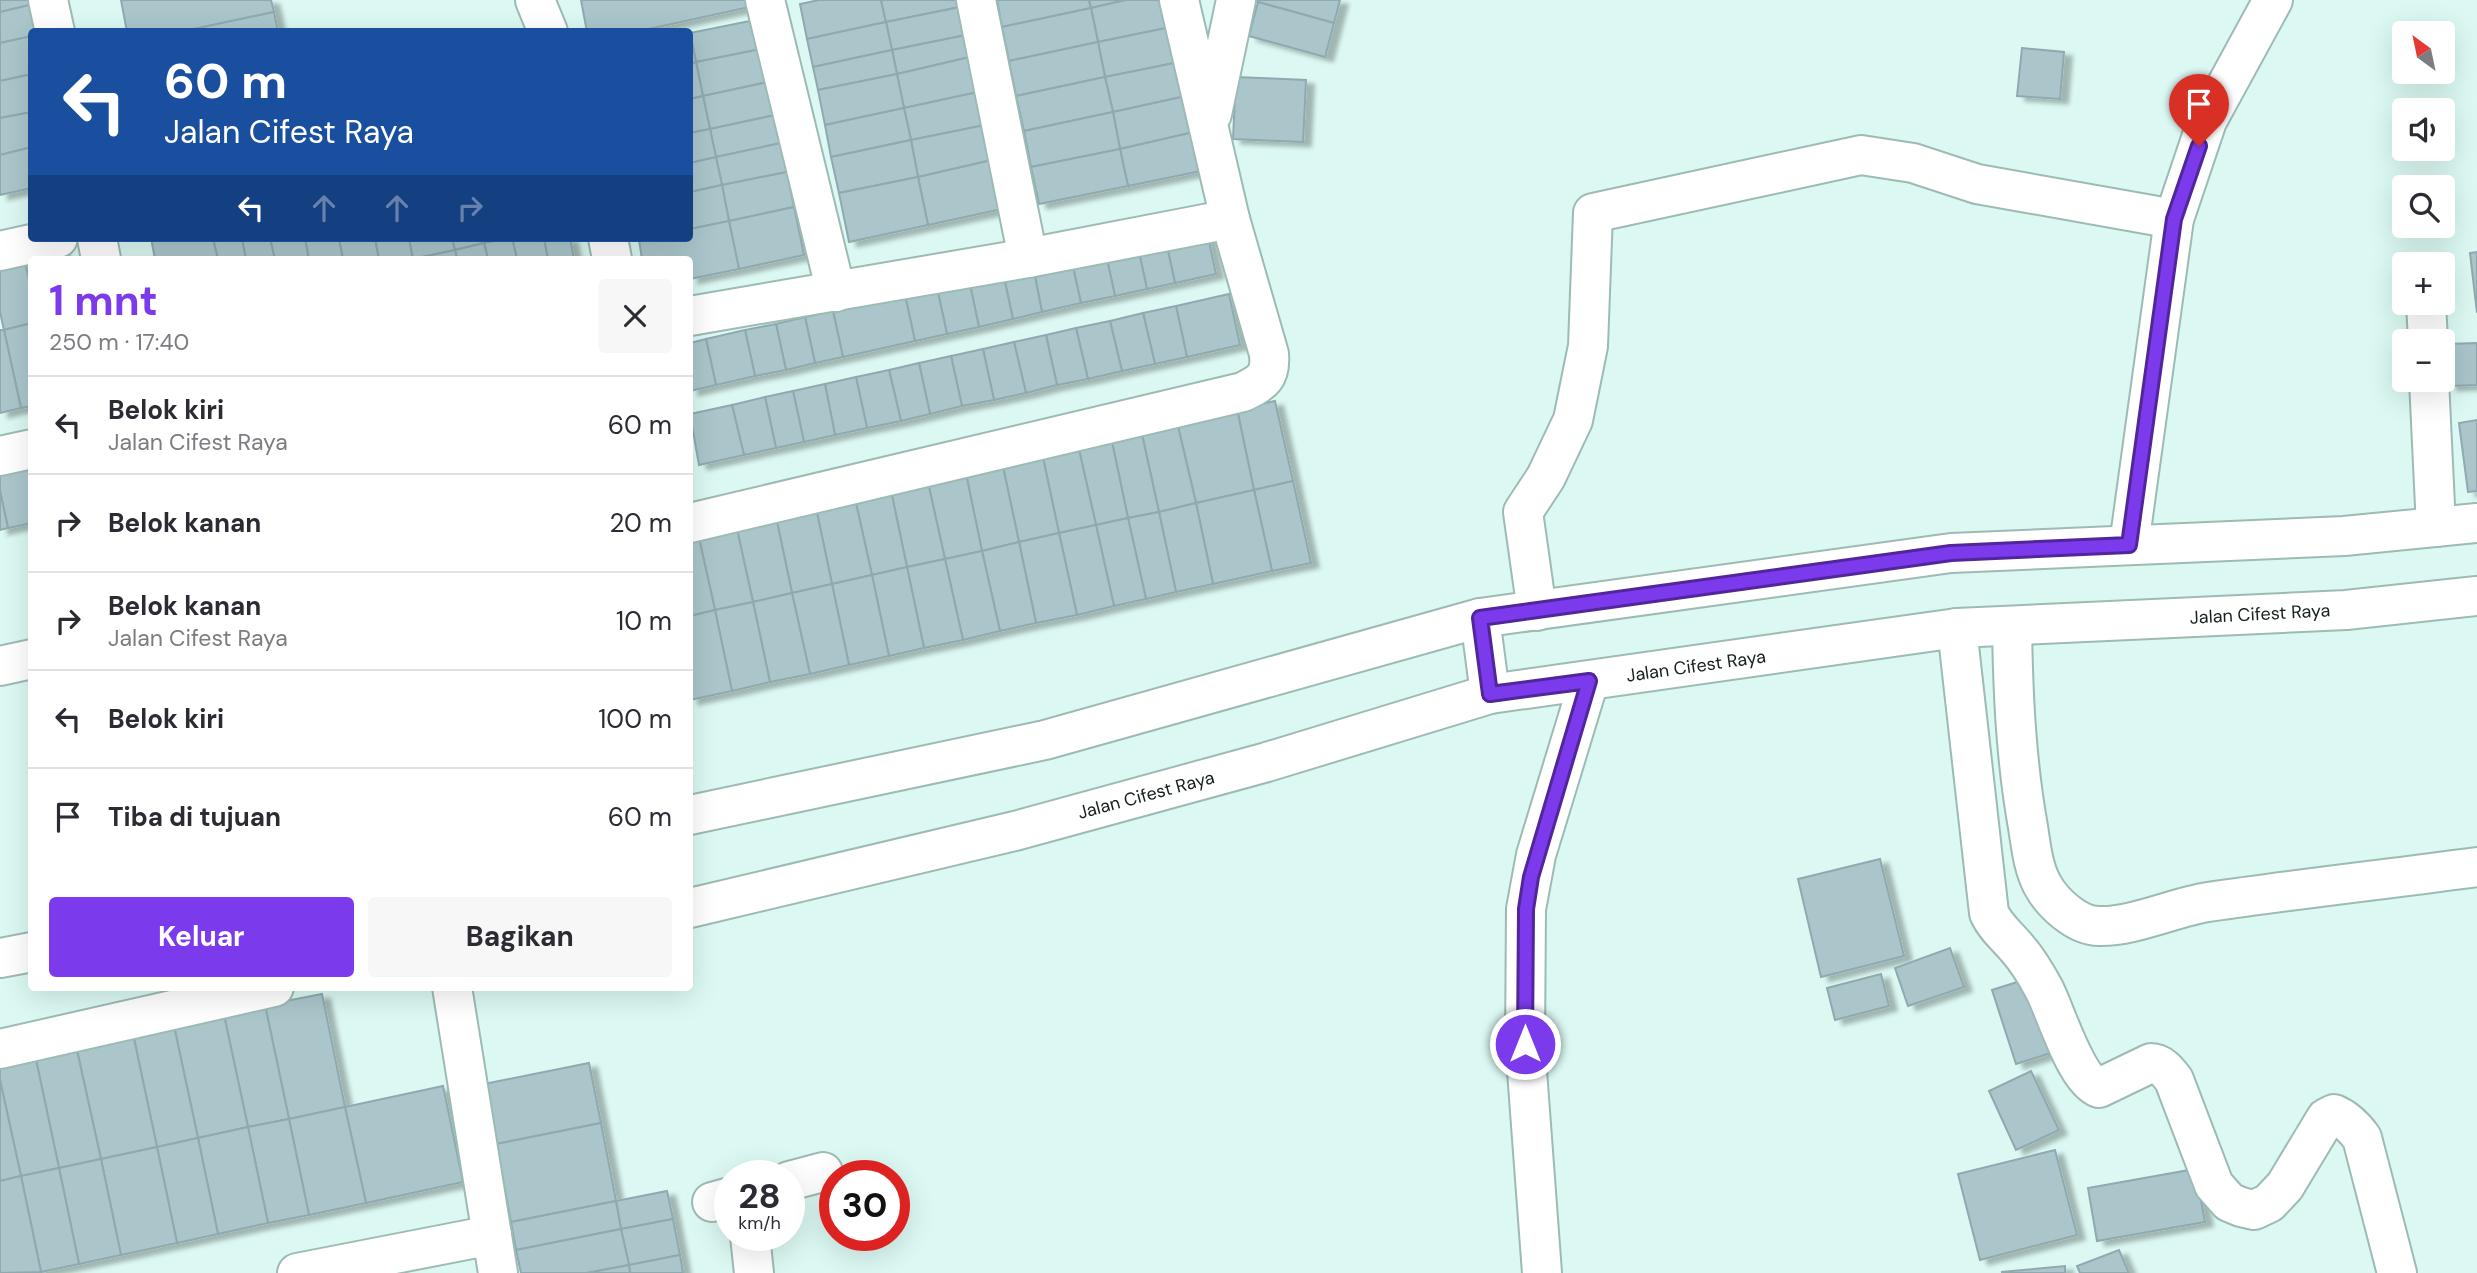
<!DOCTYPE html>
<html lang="id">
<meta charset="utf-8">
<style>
body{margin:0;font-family:"DM Sans",sans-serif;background:#f7f7f7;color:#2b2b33;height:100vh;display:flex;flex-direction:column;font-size:26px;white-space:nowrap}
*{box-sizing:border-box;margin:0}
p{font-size:23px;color:#7c7c81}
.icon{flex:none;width:38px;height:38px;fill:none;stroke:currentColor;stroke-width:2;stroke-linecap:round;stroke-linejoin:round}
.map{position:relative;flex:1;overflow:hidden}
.side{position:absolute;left:28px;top:256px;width:665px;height:735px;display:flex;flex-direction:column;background:#fff;border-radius:7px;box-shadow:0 7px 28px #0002}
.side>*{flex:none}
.top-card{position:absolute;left:28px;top:28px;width:665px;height:214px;border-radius:7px;box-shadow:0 7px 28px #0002;background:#1a4fa0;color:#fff;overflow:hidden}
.needle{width:46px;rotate:327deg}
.buttons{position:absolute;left:2392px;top:21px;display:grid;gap:14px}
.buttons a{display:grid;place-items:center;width:63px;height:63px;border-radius:7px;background:#fff;box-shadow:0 7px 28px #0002;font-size:35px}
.speed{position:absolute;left:714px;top:1160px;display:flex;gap:14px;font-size:35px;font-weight:700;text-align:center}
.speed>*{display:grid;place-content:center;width:91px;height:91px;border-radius:50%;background:#fff;box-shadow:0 7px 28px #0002;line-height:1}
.speed small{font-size:18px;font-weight:400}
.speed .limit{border:10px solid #d22;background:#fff;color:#111}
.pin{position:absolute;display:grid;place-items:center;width:60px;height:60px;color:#fff;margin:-72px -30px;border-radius:50% 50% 50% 0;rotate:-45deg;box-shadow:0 0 7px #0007}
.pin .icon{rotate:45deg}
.me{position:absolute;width:77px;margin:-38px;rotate:0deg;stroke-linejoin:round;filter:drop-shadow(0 0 5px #0008)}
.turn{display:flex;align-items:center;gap:24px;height:147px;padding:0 21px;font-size:32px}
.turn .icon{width:91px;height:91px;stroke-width:2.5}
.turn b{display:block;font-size:49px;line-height:60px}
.lanes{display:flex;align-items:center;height:66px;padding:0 21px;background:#0003;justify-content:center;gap:35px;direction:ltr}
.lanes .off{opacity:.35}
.round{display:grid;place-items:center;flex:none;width:74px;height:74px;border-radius:7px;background:#f7f7f7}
.summary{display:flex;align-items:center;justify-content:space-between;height:119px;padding:0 21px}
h1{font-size:42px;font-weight:700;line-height:52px;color:#7c3aed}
.primary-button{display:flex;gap:14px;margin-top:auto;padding:14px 21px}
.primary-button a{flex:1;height:80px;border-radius:7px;background:#7c3aed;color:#fff;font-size:28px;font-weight:700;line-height:80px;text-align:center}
.primary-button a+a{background:#f7f7f7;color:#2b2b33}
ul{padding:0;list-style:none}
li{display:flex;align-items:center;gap:21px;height:98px;padding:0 21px;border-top:2px solid #e1e1e2}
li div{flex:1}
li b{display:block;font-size:26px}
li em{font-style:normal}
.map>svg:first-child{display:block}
.building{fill:#aac6cb;stroke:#8faaaf;stroke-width:2;filter:url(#shadow)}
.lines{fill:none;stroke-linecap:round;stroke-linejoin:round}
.minor-casing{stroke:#9ebab4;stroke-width:42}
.minor{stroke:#fff;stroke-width:38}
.route-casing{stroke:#51269a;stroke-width:18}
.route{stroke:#7c3aed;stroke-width:12}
.labels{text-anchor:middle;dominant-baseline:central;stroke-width:5;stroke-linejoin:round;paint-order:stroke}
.street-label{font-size:18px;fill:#151f1d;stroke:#fff}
</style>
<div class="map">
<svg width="2477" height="1273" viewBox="0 0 2477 1273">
<defs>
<filter id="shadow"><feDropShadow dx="8" dy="4.5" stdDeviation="2" flood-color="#0004"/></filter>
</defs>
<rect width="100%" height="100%" fill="#dbf8f2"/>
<g class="building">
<path d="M0,0H33L34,4L0,12Z"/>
<path d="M121,0H271L274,12L180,32H127Z"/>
<path d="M581,0H753L754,6L635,32H587Z"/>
<path d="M819,0H881L886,22L807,39L800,4Z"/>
<path d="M881,0H958L960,7L886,22Z"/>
<path d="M997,0H1089L1091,8L1002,27Z"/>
<path d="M1089,0H1126L1091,8Z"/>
<path d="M1126,0H1166L1171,27L1098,42L1091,8Z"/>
<path d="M1258,0H1340L1334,23L1258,2Z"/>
<path d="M1258,2L1334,23L1325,57L1249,36Z"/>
<path d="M34,4L40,32H32V36L0,43V12Z"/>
<path d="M960,7L966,35L892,50L886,22Z"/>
<path d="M1091,8L1098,42L1009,61L1002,27Z"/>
<path d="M274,12L278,32H180Z"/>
<path d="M755,20L761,49L696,62L690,33Z"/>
<path d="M886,22L892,50L813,67L807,39Z"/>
<path d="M1171,27L1179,62L1105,77L1098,42Z"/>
<path d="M690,33L696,62L690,64Z"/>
<path d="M966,35L970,57L897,74L892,50Z"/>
<path d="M32,36V74L0,81V43Z"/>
<path d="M1098,42L1105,77L1016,96L1009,61Z"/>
<path d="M2022,48L2064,52L2060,99L2017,96Z"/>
<path d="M761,49L768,82L703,96L696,62Z"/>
<path d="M892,50L897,74L818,90L813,67Z"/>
<path d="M970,57L978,92L904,108L897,74Z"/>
<path d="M696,62L703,96L690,99V64Z"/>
<path d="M1179,62L1186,96L1113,112L1105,77Z"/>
<path d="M32,74V112L0,118V81Z"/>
<path d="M897,74L904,108L825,125L818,90Z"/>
<path d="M1105,77L1113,112L1024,131L1016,96Z"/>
<path d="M1236,77L1306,80L1303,142L1233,139Z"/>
<path d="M768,82L775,115L710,129L703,96Z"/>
<path d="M978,92L985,125L911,140L904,108Z"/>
<path d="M703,96L710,129L690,133V99Z"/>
<path d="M1186,96L1194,132L1120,149L1113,112Z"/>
<path d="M904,108L911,140L831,157L825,125Z"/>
<path d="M32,112V147L0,155V118Z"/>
<path d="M1113,112L1120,149L1031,167L1024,131Z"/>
<path d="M775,115L781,143L716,157L710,129Z"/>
<path d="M985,125L992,160L918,177L911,140Z"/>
<path d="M710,129L716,157L690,163V133Z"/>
<path d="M1194,132L1201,171L1128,186L1120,149Z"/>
<path d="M911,140L918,177L839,193L831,157Z"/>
<path d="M781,143L787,172L722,185L716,157Z"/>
<path d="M32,147V188L0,195V155Z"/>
<path d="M1120,149L1128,186L1039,204L1031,167Z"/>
<path d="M716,157L722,185L690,192V163Z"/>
<path d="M992,160L1002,209L928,225L918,177Z"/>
<path d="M787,172L794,207L729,221L722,185Z"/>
<path d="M918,177L928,225L849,242L839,193Z"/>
<path d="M722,185L729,221L690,229V192Z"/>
<path d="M794,207L804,255L739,269L729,221Z"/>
<path d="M729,221L739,269L690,279V259H642L639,240L649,238H690V229Z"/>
<path d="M1206,228L1216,274L1175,283L1165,237Z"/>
<path d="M1165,237L1175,283L1147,289L1137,243Z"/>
<path d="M151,238H213L218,259H155Z"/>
<path d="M213,238H242L246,259H218Z"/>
<path d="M242,238H270L275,259H246Z"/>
<path d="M270,238H305L309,259H275Z"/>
<path d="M305,238H339L343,259H309Z"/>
<path d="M339,238H375L379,259H343Z"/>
<path d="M375,238H409L413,259H379Z"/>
<path d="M409,238H452L455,250L413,259Z"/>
<path d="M452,238H483L484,243L455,250Z"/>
<path d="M512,238H544L548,259H517Z"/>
<path d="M512,238L517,259H488L484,243Z"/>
<path d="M544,238H570L574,259H548Z"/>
<path d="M484,243L488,259H457L455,250Z"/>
<path d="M1137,243L1147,289L1115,296L1105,250Z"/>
<path d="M60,247L63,259H32V292L23,255Z"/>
<path d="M455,250L457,259H413Z"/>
<path d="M1105,250L1115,296L1081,303L1071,258Z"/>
<path d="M2477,252V313L2470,253Z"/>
<path d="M23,255L32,292V323L4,330L0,312V260Z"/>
<path d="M1071,258L1081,303L1042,312L1033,266Z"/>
<path d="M1033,266L1042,312L1013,319L1003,273Z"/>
<path d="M1003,273L1013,319L979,327L969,280Z"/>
<path d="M969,280L979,327L947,334L937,288Z"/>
<path d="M937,288L947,334L915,341L905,295Z"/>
<path d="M1229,294L1240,345L1187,357L1176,306Z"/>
<path d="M905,295L915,341L843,357L833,311Z"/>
<path d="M1176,306L1187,357L1155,364L1143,313Z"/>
<path d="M833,311L843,357L815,363L805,317Z"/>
<path d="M1143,313L1155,364L1122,371L1110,321Z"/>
<path d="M805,317L815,363L786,370L776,324Z"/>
<path d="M1110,321L1122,371L1088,379L1076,328Z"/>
<path d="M32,323V406L21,408L4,330Z"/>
<path d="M776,324L786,370L755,376L745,330Z"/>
<path d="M1076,328L1088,379L1057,385L1046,335Z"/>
<path d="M0,330H4L21,408L0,413Z"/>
<path d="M745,330L755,376L716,385L706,339Z"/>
<path d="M1046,335L1057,385L1026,393L1014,342Z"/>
<path d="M706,339L716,385L690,391V343Z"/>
<path d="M1014,342L1026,393L994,400L983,349Z"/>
<path d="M2477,343V385L2449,386L2447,344Z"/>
<path d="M983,349L994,400L962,406L951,356Z"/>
<path d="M951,356L962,406L930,414L919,363Z"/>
<path d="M919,363L930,414L901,421L889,370Z"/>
<path d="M889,370L901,421L867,428L856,377Z"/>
<path d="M856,377L867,428L835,435L825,384Z"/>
<path d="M825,384L835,435L804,442L793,391Z"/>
<path d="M793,391L804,442L776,448L765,397Z"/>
<path d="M765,397L776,448L744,455L732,405Z"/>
<path d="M1275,401L1293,481L1254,490L1237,409Z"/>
<path d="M732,405L744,455L699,465L690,414Z"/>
<path d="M1237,409L1254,490L1196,503L1177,422Z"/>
<path d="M2477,420V491L2468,492L2459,423Z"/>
<path d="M1177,422L1196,503L1159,512L1141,430Z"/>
<path d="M1141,430L1159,512L1128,518L1111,437Z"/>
<path d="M1111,437L1128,518L1096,525L1078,445Z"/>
<path d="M1078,445L1096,525L1059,533L1042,453Z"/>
<path d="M1042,453L1059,533L1019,542L1002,462Z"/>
<path d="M32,458V523L8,528L0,491V465Z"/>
<path d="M1002,462L1019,542L982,551L965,469Z"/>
<path d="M965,469L982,551L945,559L927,478Z"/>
<path d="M927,478L945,559L907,567L890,486Z"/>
<path d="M1293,481L1311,563L1272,571L1254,490Z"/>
<path d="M890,486L907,567L872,575L854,494Z"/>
<path d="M1254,490L1272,571L1213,584L1196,503Z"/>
<path d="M0,491L8,528L0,530Z"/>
<path d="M854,494L872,575L832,584L815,503Z"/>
<path d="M815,503L832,584L792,593L775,512Z"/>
<path d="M1196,503L1213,584L1176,592L1159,512Z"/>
<path d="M775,512L792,593L753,602L735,520Z"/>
<path d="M1159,512L1176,592L1146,599L1128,518Z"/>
<path d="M1128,518L1146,599L1114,606L1096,525Z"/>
<path d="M735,520L753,602L715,610L697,529Z"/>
<path d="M1096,525L1114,606L1077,615L1059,533Z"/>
<path d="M697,529L715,610L690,616V531Z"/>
<path d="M1059,533L1077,615L1036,623L1019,542Z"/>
<path d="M1019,542L1036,623L1000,631L982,551Z"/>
<path d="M982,551L1000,631L963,640L945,559Z"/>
<path d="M945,559L963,640L924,648L907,567Z"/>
<path d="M907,567L924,648L889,656L872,575Z"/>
<path d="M872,575L889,656L849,665L832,584Z"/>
<path d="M832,584L849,665L810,674L792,593Z"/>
<path d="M792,593L810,674L770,682L753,602Z"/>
<path d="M753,602L770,682L732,691L715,610Z"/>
<path d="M715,610L732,691L690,700V616Z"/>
<path d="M1880,859L1904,956L1821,977L1798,879Z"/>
<path d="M1950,948L1964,987L1908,1006L1895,968Z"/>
<path d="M1881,974L1889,1006L1835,1020L1827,988Z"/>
<path d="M2030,978L2054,1052L2016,1064L1992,990Z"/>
<path d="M322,994L345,1107L289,1119L265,1005Z"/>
<path d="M265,1005L289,1119L248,1127L224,1015Z"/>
<path d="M224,1015L248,1127L198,1138L174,1026Z"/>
<path d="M174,1026L198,1138L157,1147L133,1034Z"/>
<path d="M133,1034L157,1147L101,1159L76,1046Z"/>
<path d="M76,1046L101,1159L59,1168L35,1055Z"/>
<path d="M35,1055L59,1168L21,1176L0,1080V1063Z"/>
<path d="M589,1063L601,1123L496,1144L484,1084Z"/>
<path d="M2031,1071L2059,1130L2016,1150L1989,1091Z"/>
<path d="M0,1080L21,1176L0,1181Z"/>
<path d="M443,1086L463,1182L366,1203L345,1107Z"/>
<path d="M345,1107L366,1203L309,1215L289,1119Z"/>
<path d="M289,1119L309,1215L268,1223L248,1127Z"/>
<path d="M601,1123L616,1201L511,1222L496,1144Z"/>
<path d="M248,1127L268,1223L218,1234L198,1138Z"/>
<path d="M198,1138L218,1234L177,1243L157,1147Z"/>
<path d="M157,1147L177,1243L121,1255L101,1159Z"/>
<path d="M2055,1150L2077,1235L1980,1260L1958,1174Z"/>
<path d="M101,1159L121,1255L79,1264L59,1168Z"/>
<path d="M59,1168L79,1264L41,1272L21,1176Z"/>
<path d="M2195,1169L2205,1222L2097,1241L2088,1188Z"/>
<path d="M21,1176L41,1272L0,1273V1181Z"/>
<path d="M667,1191L673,1219L621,1229L616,1201Z"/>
<path d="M616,1201L621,1229L516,1250L511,1222Z"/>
<path d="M673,1219L680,1255L629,1265L621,1229Z"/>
<path d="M621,1229L629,1265L587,1273H521L516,1250Z"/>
<path d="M2119,1250L2129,1273H2080L2077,1266Z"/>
<path d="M680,1255L683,1273H630L629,1265Z"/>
<path d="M629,1265L630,1273H587Z"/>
<path d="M2065,1266V1273H2002V1272Z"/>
</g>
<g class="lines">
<defs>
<g id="minor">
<path d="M48,0L55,32"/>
<path d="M535,0L548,32"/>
<path d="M765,0L836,292"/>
<path d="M976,0L1028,258"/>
<path d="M1212,114L1236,0"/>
<path d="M97,238L101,259"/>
<path d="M608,238L612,259"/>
<path d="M0,251L58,238"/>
<path d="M2426,303L2428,341"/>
<path d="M690,316L1028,258L1230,219"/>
<path d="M2429,380L2436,527"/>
<path d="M0,456L32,449"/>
<path d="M690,523L1243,392C1263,382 1271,377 1269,354L1230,219L1179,0"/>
<path d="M2129,545L2174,219L2207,121L2273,0"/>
<path d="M1537,611L1523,512L1546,477L1573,420L1588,346L1593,213L1861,155L1913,163L1977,184L2174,219"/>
<path d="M1480,618L1490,694"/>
<path d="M2012,626C2013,694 2016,760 2028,827C2031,846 2033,867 2042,884C2052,903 2077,926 2099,926C2133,927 2175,907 2208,902C2298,889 2387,879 2477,867"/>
<path d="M1957,628L1989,913C1996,928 2006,935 2016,947C2027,959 2036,974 2044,989C2056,1012 2075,1079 2099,1088L2151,1063C2161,1063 2168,1072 2174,1080L2214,1185L2229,1202L2241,1207L2254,1210L2269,1203L2285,1186L2326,1118L2334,1114C2346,1119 2354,1127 2362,1138L2397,1273"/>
<path d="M0,666L32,659"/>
<path d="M690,815L1045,740L1480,618L1951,553L2344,536L2477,523"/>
<path d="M690,908L1015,831L1267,762L1490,694L1957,628L2346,610L2477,596"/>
<path d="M0,958L32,952"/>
<path d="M452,987L498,1273"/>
<path d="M0,1049L274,987"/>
<path d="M789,1181L823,1172"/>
<path d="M712,1202L730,1197"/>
<path d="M750,1236L754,1273"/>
<path d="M297,1273L492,1235"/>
<path d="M1542,1273L1525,1044L1526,909L1536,855L1589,681"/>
</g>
</defs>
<use href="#minor" class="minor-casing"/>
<use href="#minor" class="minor"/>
</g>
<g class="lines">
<defs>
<path id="route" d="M1525,1044L1526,909L1531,877L1589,681L1490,694L1480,618L1951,553L2129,545L2174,219L2199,146"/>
</defs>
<use href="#route" class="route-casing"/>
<use href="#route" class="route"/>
</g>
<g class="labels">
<g class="street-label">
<text transform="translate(2260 614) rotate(-3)">Jalan Cifest Raya</text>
<text transform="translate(1696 666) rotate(-8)">Jalan Cifest Raya</text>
<text transform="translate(1146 795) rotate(-15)">Jalan Cifest Raya</text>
</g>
</g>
</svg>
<div class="buttons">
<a><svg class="needle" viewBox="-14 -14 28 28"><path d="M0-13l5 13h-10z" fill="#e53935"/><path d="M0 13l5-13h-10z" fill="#7c7c81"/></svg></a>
<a><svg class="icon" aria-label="sound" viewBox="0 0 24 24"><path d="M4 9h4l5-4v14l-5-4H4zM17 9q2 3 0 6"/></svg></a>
<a><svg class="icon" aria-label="search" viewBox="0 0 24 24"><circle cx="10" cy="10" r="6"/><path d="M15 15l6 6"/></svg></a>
<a>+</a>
<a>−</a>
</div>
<div class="speed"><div>28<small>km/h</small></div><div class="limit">30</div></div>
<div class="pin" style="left:2199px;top:146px;background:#d93025"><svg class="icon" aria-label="arrive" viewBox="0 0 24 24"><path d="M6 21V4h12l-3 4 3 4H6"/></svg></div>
<svg class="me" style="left:1525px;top:1044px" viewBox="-20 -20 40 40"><circle r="17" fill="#7c3aed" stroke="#fff" stroke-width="3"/><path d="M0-11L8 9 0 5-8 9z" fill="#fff"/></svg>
<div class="top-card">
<div class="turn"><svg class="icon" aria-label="left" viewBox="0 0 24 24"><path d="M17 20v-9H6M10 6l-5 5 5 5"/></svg><div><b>60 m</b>Jalan Cifest Raya</div></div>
<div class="lanes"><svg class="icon" aria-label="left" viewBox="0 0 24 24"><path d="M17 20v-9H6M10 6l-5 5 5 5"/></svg><svg class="icon off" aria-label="ahead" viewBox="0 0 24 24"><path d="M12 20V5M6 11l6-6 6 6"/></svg><svg class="icon off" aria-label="ahead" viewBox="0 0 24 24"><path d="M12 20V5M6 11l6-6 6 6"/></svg><svg class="icon off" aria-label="right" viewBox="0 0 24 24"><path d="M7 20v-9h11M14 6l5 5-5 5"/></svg></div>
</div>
<section class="side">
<div class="summary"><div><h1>1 mnt</h1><p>250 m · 17:40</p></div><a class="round"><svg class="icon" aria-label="close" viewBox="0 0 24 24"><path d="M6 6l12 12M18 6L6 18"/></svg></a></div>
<ul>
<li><svg class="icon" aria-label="left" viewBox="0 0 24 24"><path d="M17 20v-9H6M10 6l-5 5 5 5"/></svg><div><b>Belok kiri</b><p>Jalan Cifest Raya</p></div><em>60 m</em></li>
<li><svg class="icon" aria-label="right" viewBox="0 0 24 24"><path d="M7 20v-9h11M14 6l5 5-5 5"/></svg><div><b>Belok kanan</b></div><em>20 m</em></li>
<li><svg class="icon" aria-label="right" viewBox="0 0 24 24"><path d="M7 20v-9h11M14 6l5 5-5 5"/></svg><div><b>Belok kanan</b><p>Jalan Cifest Raya</p></div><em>10 m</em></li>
<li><svg class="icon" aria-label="left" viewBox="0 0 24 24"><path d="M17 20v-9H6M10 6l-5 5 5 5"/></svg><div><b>Belok kiri</b></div><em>100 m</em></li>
<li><svg class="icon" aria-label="arrive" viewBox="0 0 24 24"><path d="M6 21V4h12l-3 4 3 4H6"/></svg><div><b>Tiba di tujuan</b></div><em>60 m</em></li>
</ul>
<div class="primary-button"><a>Keluar</a><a>Bagikan</a></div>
</section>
</div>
